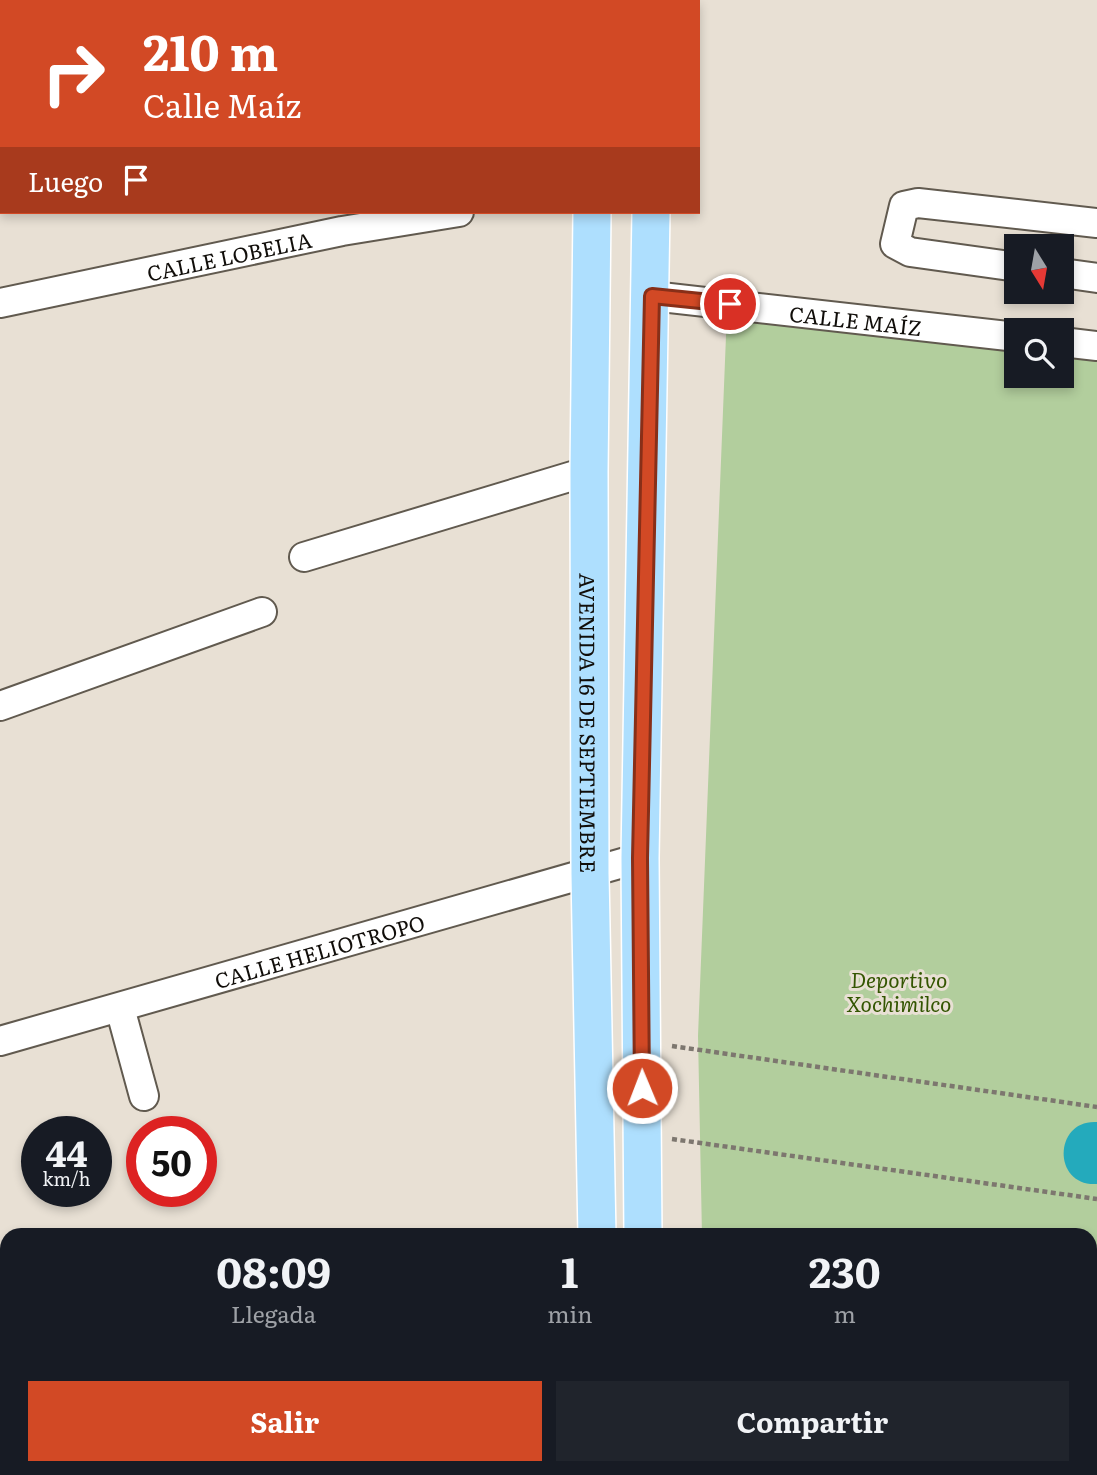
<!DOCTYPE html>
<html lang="es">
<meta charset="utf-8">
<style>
body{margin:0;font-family:Literata,serif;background:#20242c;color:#f1f3f6;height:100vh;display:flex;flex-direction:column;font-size:26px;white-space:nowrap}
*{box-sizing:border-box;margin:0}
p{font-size:23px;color:#9ea1a6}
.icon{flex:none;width:38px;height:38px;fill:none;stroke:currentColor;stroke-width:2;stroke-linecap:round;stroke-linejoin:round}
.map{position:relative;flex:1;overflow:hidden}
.side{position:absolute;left:0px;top:1228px;width:1097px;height:247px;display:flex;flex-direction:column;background:#171b24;border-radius:21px 21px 0 0;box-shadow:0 4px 10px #0003}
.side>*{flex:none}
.hud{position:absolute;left:0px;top:0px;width:700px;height:214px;box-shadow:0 4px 10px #0003;background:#d24925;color:#fff;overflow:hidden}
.needle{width:46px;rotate:169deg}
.tools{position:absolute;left:1004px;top:234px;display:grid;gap:14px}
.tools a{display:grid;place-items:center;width:70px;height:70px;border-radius:0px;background:#171b24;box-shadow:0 4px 10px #0003;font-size:35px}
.speed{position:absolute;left:21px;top:1116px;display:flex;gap:14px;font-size:35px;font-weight:700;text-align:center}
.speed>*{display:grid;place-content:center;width:91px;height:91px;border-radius:50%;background:#171b24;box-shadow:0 4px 10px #0003;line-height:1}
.speed small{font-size:18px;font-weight:400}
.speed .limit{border:10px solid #d22;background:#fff;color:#111}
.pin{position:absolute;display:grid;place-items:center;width:60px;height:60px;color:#fff;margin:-30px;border:4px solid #fff;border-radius:50%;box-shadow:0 2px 7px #0007}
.me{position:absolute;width:77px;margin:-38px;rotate:359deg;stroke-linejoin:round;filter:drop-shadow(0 0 5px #0008)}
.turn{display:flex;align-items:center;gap:24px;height:147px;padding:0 28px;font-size:32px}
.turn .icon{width:91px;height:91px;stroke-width:2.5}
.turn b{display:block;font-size:49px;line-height:60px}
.then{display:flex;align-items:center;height:66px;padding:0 28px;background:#0003;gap:14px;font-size:26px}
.eta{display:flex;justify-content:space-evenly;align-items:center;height:119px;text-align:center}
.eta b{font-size:42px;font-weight:700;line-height:49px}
.button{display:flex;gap:14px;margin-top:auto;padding:14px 28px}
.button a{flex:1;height:80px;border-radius:0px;background:#d24925;color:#fff;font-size:28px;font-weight:700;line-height:80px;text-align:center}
.button a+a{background:#20242c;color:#f1f3f6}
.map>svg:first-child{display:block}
.green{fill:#b2ce9d}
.water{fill:#24aabc}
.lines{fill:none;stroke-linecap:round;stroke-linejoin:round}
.minor-casing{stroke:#615a4f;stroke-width:32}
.major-casing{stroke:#fff;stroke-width:40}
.path{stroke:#7d776f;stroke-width:4.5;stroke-dasharray:5 3.5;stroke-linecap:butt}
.minor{stroke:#fff;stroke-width:28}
.major{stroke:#aedffe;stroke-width:37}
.route-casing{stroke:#882f18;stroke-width:18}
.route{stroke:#d24925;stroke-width:12}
.labels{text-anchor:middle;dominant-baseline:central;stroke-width:6;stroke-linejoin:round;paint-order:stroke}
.street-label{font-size:21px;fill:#100d09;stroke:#e8e0d4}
.park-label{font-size:21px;font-style:italic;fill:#335501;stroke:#e8e0d4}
</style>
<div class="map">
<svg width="1097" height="1475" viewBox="0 0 1097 1475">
<rect width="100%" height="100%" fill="#e8e0d4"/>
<g class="green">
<path d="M727,311L1017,347V376H1062V353L1097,358V1475H705V1468H1090V1236H702L698,1036Z"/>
<path d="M376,1468H523L546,1475H375Z"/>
</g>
<path class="water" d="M1097,1122V1184C1052,1187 1053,1119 1097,1122Z"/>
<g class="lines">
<defs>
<g id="minor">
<path d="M517,0L519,2"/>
<path d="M1017,267L910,252L895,244L904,206L918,203L1097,223"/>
<path d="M1062,273L1097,278"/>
<path id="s1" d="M652,296L1017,337"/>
<path id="s2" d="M0,303L342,231L459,212"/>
<path d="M1062,342L1097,346"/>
<path d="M304,557L589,471"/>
<path d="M0,706L262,612"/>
<path d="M120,1008L144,1096"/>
<path id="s3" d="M0,1041L640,858"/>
<path d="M0,1295L7,1297"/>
</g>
<g id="major">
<path d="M590,0V2"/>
<path d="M651,0V2"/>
<path id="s4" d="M592,212L589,471L590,874L597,1236"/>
<path d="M643,1236L640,858L651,212"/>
<path d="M0,1412L7,1415"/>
<path d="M23,1468L35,1475"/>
<path d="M112,1468L125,1475"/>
<path d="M647,1468L648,1475"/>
<path d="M597,1475V1468"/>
</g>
</defs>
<use href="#minor" class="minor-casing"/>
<use href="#major" class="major-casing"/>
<g class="path">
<path d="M672,1046L1097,1107"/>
<path d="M672,1139L1097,1199"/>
</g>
<use href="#minor" class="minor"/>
<use href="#major" class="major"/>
</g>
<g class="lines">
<defs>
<path id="route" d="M642,1088L640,858L652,296L730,304"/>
</defs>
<use href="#route" class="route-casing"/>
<use href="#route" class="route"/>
</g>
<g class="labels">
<g class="street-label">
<text stroke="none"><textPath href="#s2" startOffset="234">CALLE LOBELIA</textPath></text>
<text stroke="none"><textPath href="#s1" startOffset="205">CALLE MAÍZ</textPath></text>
<text stroke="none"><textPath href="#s4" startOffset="511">AVENIDA 16 DE SEPTIEMBRE</textPath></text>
<text stroke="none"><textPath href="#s3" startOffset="332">CALLE HELIOTROPO</textPath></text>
</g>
<g class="park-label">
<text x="899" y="978">Deportivo<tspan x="899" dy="24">Xochimilco</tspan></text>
</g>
</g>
</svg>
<div class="tools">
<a><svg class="needle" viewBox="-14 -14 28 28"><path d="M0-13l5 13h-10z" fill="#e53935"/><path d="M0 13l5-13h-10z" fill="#9ea1a6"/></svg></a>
<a><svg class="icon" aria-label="search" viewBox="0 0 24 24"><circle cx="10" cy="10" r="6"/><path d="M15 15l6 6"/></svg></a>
</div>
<div class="speed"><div>44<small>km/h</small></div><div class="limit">50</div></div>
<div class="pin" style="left:730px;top:304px;background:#d93025"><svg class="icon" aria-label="arrive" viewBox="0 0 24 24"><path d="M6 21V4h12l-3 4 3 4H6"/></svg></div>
<svg class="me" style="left:642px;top:1088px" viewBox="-20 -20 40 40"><circle r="17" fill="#d24925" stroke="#fff" stroke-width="3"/><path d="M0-11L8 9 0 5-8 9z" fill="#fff"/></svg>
<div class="hud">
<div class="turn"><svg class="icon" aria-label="right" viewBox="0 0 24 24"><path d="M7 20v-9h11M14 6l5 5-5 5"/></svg><div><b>210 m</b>Calle Maíz</div></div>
<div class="then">Luego<svg class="icon" aria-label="arrive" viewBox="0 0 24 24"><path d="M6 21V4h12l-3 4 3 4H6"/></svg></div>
</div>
<section class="side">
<div class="eta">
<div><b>08:09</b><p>Llegada</p></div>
<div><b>1</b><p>min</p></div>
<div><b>230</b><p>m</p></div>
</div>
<div class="button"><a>Salir</a><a>Compartir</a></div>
</section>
</div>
